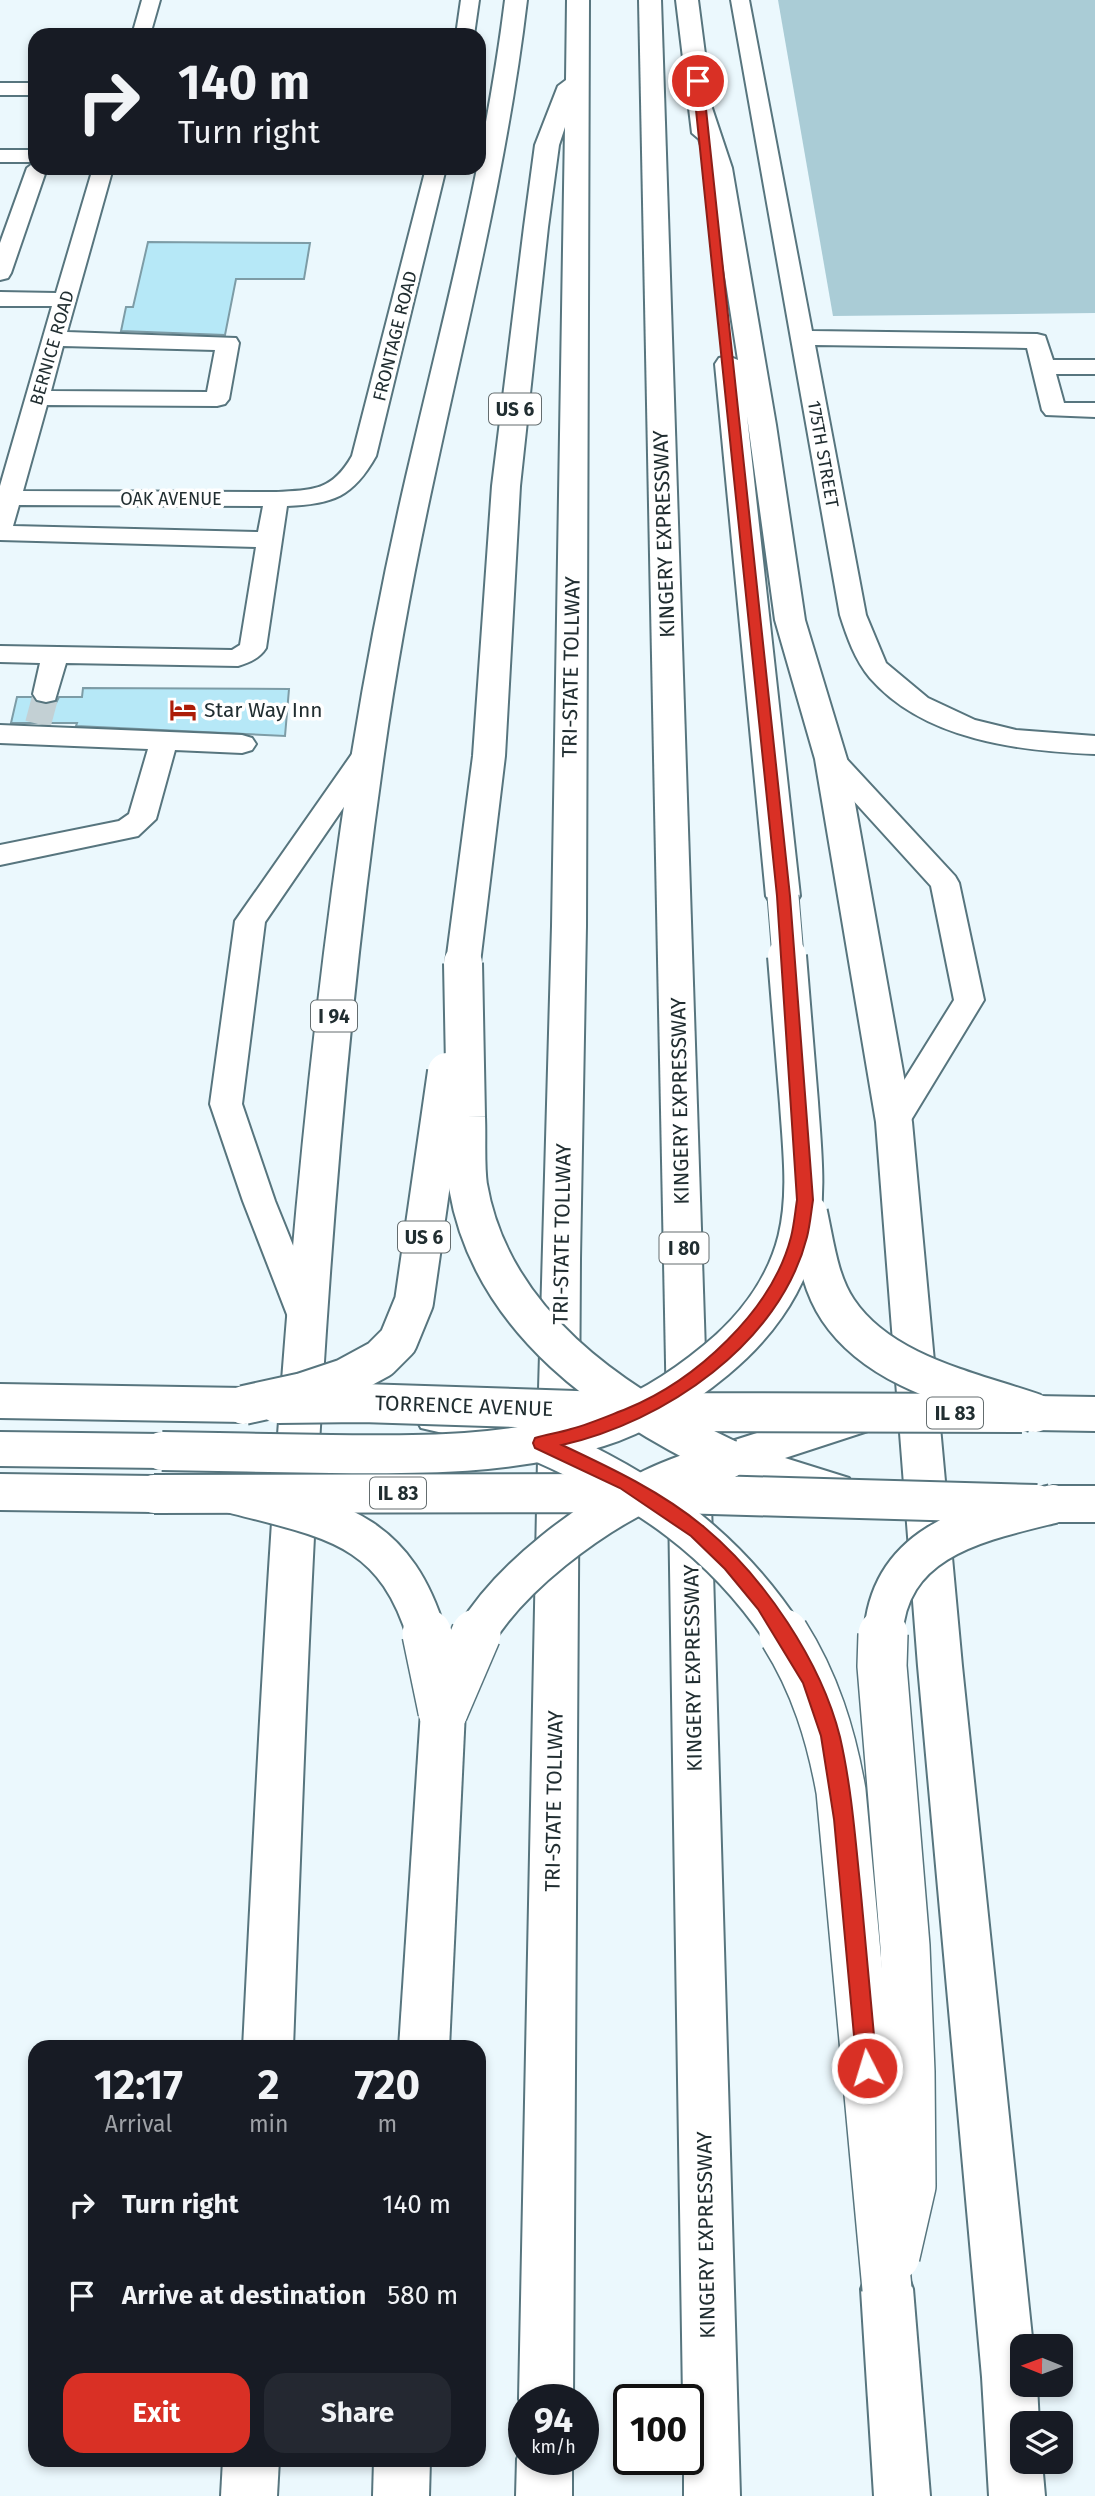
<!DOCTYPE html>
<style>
body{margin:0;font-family:"Fira Sans",sans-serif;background:#242831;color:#f1f3f6;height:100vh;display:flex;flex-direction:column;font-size:26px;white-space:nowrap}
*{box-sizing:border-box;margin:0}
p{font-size:23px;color:#9ea1a6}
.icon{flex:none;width:38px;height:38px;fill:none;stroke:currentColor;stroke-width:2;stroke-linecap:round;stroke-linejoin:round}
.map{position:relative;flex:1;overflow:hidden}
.sheet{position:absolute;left:28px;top:2040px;width:458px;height:427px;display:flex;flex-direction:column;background:#171b24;border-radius:21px;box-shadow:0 4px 10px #0003}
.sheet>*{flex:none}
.top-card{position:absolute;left:28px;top:28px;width:458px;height:147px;border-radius:21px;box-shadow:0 4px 10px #0003;background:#171b24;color:#f1f3f6;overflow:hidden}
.needle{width:46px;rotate:271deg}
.controls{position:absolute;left:1010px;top:2334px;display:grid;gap:14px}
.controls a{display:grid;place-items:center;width:63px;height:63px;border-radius:14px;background:#171b24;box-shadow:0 4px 10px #0003;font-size:35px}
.speed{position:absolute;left:508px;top:2384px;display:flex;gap:14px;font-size:35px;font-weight:700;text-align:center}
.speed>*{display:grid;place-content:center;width:91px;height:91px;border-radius:50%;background:#171b24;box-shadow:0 4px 10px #0003;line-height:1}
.speed small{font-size:18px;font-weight:400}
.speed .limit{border:4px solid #111;border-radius:10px;background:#fff;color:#111}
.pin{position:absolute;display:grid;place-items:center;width:60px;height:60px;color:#fff;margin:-30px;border:4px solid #fff;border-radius:50%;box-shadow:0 2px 7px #0007}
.me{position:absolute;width:77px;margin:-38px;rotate:355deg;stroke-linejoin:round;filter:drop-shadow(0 0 5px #0008)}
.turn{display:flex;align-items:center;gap:24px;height:147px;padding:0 35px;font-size:32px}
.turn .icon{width:91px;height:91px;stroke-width:2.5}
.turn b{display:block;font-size:49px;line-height:60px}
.eta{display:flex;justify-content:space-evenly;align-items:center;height:119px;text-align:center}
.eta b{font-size:42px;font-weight:700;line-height:49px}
.primary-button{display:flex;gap:14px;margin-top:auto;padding:14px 35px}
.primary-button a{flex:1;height:80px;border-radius:21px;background:#d93025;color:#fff;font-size:28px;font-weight:700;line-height:80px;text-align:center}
.primary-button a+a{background:#242831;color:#f1f3f6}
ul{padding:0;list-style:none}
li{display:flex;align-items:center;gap:21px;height:91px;padding:0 35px}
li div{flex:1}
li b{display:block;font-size:26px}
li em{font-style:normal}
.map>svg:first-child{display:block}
.green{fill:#aaccd6}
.building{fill:#b6e8f7;stroke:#7d9ca6;stroke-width:2}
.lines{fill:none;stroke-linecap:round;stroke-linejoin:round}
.minor-tunnel{stroke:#c3d0d4;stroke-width:26;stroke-dasharray:26 13;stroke-linecap:butt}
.minor-casing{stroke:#57757e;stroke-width:4}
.major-casing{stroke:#57757e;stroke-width:4}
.highway-casing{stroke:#57757e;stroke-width:4}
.minor{fill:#fff;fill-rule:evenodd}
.major{fill:#fff;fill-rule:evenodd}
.highway{fill:#fff;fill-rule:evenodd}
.major-bridge-casing{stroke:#57757e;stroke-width:42;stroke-linecap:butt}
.highway-bridge-far2-casing{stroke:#57757e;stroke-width:33;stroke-linecap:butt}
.highway-bridge-far1-casing{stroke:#57757e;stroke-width:42;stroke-linecap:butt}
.highway-bridge-casing{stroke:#57757e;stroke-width:52;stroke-linecap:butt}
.major-bridge{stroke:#fff;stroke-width:38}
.highway-bridge-far2{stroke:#fff;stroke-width:31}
.highway-bridge-far1{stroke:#fff;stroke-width:38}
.highway-bridge{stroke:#fff;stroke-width:49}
.route{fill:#d93025;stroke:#8d1f18;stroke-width:2}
.labels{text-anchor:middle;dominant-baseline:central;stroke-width:7;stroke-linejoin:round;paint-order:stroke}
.far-street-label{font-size:18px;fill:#212e31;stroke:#fff}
.shield{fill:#fff;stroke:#646d6f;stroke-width:2}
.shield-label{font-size:19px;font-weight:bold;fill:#212e31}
.street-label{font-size:21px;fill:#212e31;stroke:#fff}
.poi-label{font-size:21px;fill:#212e31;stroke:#fff;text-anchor:start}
</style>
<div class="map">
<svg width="1095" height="2496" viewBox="0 0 1095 2496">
<rect width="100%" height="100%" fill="#ebf8fd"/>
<path class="green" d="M778,0H1095V313L833,316Z"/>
<g class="building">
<path d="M148,242L310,243L304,279H236L225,335L121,331L126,307H133Z"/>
<path d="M83,688L289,689L285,736L76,726L77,723H11L17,697H32L36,703L47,705L56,703L59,697H82Z"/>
</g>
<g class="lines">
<path class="minor-tunnel" d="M38,724L46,694"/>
<defs>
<g id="minor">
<path d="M142,0H160L150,35H132Z"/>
<path d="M461,0H479L474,35H456Z"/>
<path d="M731,0H749L812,331L1037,334L1045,336L1053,360H1095V374H1056L1064,403H1095V417L1046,415L1042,410L1027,348L815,345L866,615L886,663L928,698L975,720L1016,730L1095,736V754C1019,751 924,740 870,678C855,660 847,637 840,615Z"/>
<rect x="0" y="83" width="35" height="12"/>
<rect x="0" y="150" width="35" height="12"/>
<path d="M35,162V168H47L11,273L8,278L0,280V243L27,168Z"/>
<path d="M93,168H113L67,332L236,338L239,343L229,399L225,404L217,406L47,405L23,491L276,492C313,490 332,491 352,456L426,168H446L376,456C353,497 333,504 287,506L266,648C260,658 249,663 238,666L66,663L55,700L46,702L37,700L33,694L40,663L0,662V646L232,650L240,645L256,547L0,540V486L52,306H0V292L56,293ZM63,346L215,350L207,392L51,391ZM19,505L263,506L258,532L13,526Z"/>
<path d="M0,725L242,735L252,738L256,744L252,750L242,753L175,750L156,819L138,836L0,865V845L119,821L129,814L148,749L0,743Z"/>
<path d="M369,741L379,744L383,750L265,922L242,1104L275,1201L322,1317L317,1327L305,1331L293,1327L288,1317L243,1201L210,1104L235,921L359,744Z"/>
<path d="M831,750L841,753L955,876L959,883L984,1000L905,1130L894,1134L883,1130L878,1122L954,1000L931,886L821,765L817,759L821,753Z"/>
</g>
<g id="major">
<path d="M0,1384L244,1388L258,1393L264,1405L258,1417L244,1422L0,1418Z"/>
<path d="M1035,1396L1095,1397V1431L1035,1430L1021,1425L1015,1413L1021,1401Z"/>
<path d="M0,1474L154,1476L169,1481L175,1494L169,1507L154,1512L0,1510Z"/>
<path d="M1053,1486H1095V1522H1053L1038,1517L1032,1504L1038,1491Z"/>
</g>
<g id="highway">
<path d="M505,0H527C508,162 468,319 434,478C414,570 397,662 384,754C323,1182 309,1616 293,2048H243C265,1615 285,1181 352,753C367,660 385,568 406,477C443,318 485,162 505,0Z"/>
<path d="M567,0H589L586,926L580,1259L573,2399H523V2410L519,2399L538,1459L482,1442L421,1428L415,1416L421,1404C453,1393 505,1415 538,1425L552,926L565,127L559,145L548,227L520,486L505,756L480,963L475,972L463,975L451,972L446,963L473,756L492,486L524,227L535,145L558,86L566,80Z"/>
<path d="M639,0H661L707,1413L701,1425L687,1430L673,1425L667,1413Z"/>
<path d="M676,0H698L712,108L732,168L776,425L805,620L847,759L912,1122L962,1666L1033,2347H1022V2385H1037L1039,2424H1022V2462H1042L1045,2496H989L982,2377L918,1666L876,1122L815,759L775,620L747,416L800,896L795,904L783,907L771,904L766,896L715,364L719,358L728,356L738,360L708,168L699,139L692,133Z"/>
<path d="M863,1399L877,1404L883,1416L877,1428L785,1458L849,1478L855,1490L849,1502L834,1508L728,1476L713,1471L707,1459L713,1447Z"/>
<path d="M0,1432L162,1434L177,1439L183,1451L177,1463L162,1468L0,1466Z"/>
<path d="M690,1486L705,1491L711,1504L740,2496H684V2459H688V2399H683L669,1504L675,1491Z"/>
<path d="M443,1691L459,1697L465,1711L449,2048H399L421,1711L427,1697Z"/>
<path d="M887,2263L906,2270L913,2289L930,2496H874L861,2289L868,2270Z"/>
<path d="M523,2445V2459H572V2496H516L517,2459Z"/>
<path d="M223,2460H279L277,2496H221Z"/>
<path d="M374,2460H430L429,2496H373Z"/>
</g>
</defs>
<use href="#minor" class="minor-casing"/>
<use href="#major" class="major-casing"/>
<use href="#highway" class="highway-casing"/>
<use href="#minor" class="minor"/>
<use href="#major" class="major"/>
<use href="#highway" class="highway"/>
<defs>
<g id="major-bridge">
<path d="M278,1404L362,1403L636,1412L1022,1413"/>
<path d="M154,1494L642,1493L1037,1504"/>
</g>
<path id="highway-bridge-far2" d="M783,896L788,957"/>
<g id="highway-bridge-far1">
<path d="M463,963C464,1014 465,1066 466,1117C467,1139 465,1164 468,1186C491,1322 613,1404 728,1459"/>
<path d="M808,1213C815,1245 819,1282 838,1310C880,1373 968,1390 1035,1413"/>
<path d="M244,1405L303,1392L345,1378L380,1359L398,1341L414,1302L447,1072"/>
<path d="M541,1443C643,1488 723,1541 785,1636"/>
<path d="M162,1451C218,1452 275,1453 331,1454C420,1455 512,1456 598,1428C642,1414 681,1389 716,1360C754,1329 785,1288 797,1240C808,1195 802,1149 799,1103C795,1054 791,1005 787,956"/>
<path d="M233,1494C332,1520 394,1527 427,1636"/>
<path d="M475,1636C511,1576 589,1518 652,1488C676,1476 702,1468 728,1459"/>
<path d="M883,1636C889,1540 976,1523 1053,1504"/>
</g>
<g id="highway-bridge">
<path d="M427,1634L443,1711"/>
<path d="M784,1634C815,1683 831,1735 841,1791L887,2289"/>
<path d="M883,1634L882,1666L905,1946L910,2072L911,2186L895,2256"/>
<path d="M443,1711L476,1634"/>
</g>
</defs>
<use href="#major-bridge" class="major-bridge-casing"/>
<use href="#highway-bridge-far2" class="highway-bridge-far2-casing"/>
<use href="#highway-bridge-far1" class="highway-bridge-far1-casing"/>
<use href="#highway-bridge" class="highway-bridge-casing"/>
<use href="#major-bridge" class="major-bridge"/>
<use href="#highway-bridge-far2" class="highway-bridge-far2"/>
<use href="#highway-bridge-far1" class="highway-bridge-far1"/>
<use href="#highway-bridge" class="highway-bridge"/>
</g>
<path class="route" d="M698,79L703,81L790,896L813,1200C811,1213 810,1225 807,1237C780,1344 664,1422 562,1445C611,1468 662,1492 704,1527C764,1577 821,1661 840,1737C851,1785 855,1835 860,1884C866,1945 871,2006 877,2068L874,2075L867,2078L860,2075L857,2068L834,1819L821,1736L803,1683L758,1609L725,1569L691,1536L620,1488L535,1448L533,1443L535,1438C547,1434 559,1433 571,1429C590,1424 608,1416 626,1409C695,1381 772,1311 791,1237C794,1225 795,1213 797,1200L777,896L693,81Z"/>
<defs>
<symbol id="hotel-bare" viewBox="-9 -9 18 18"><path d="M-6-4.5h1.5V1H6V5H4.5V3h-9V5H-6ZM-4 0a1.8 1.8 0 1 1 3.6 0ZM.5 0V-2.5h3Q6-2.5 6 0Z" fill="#ac1d08" stroke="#fff" stroke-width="2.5" paint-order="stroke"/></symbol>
</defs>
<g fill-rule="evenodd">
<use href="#hotel-bare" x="164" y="691" width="38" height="38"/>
</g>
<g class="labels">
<g class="far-street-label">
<text transform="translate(395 336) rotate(-76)">FRONTAGE ROAD</text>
<text transform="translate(52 348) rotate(-74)">BERNICE ROAD</text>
<text transform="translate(823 454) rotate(80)">175TH STREET</text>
<text x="171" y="499">OAK AVENUE</text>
</g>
<g class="shield">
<rect x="489" y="393.5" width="52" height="31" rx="5"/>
<rect x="311" y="1000.5" width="46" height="31" rx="5"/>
<rect x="398" y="1221.5" width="52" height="31" rx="5"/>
<rect x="659.5" y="1232.5" width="49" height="31" rx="5"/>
<rect x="927" y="1397.5" width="56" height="31" rx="5"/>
<rect x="370" y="1477.5" width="56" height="31" rx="5"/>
</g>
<g class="shield-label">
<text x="515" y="409">US 6</text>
<text x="334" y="1016">I 94</text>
<text x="424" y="1237">US 6</text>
<text x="684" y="1248">I 80</text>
<text x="955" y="1413">IL 83</text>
<text x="398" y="1493">IL 83</text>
</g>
<g class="street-label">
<text transform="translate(664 534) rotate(-92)">KINGERY EXPRESSWAY</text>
<text transform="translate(571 667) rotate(-89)">TRI-STATE TOLLWAY</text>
<text transform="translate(680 1101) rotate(-91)">KINGERY EXPRESSWAY</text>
<text transform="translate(562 1234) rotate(-89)">TRI-STATE TOLLWAY</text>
<text transform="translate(464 1406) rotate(2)">TORRENCE AVENUE</text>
<text transform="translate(693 1668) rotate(-91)">KINGERY EXPRESSWAY</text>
<text transform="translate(554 1801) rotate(-89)">TRI-STATE TOLLWAY</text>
<text transform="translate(706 2235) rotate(-91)">KINGERY EXPRESSWAY</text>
</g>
<g class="poi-label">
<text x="204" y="710">Star Way Inn</text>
</g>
</g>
</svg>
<div class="controls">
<a><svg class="needle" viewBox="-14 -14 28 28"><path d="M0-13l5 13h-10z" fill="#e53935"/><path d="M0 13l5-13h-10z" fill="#9ea1a6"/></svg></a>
<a><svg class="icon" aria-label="layers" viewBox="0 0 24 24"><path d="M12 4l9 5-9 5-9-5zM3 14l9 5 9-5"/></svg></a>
</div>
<div class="speed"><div>94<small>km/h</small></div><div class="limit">100</div></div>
<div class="pin" style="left:698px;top:81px;background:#d93025"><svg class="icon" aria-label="arrive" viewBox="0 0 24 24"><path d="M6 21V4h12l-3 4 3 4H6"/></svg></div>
<svg class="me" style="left:867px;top:2068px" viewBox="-20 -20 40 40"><circle r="17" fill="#d93025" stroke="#fff" stroke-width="3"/><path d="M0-11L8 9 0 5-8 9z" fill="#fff"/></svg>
<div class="top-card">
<div class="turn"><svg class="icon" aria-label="right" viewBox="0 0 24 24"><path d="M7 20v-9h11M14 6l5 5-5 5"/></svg><div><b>140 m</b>Turn right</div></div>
</div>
<section class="sheet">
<div class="eta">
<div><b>12:17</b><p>Arrival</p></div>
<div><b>2</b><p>min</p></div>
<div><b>720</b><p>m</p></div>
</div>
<ul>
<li><svg class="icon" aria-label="right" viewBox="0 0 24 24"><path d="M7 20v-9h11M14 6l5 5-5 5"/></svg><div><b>Turn right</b></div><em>140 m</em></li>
<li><svg class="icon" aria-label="arrive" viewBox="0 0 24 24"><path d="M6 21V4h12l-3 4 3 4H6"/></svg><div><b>Arrive at destination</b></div><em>580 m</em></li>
</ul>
<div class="primary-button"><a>Exit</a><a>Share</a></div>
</section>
</div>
